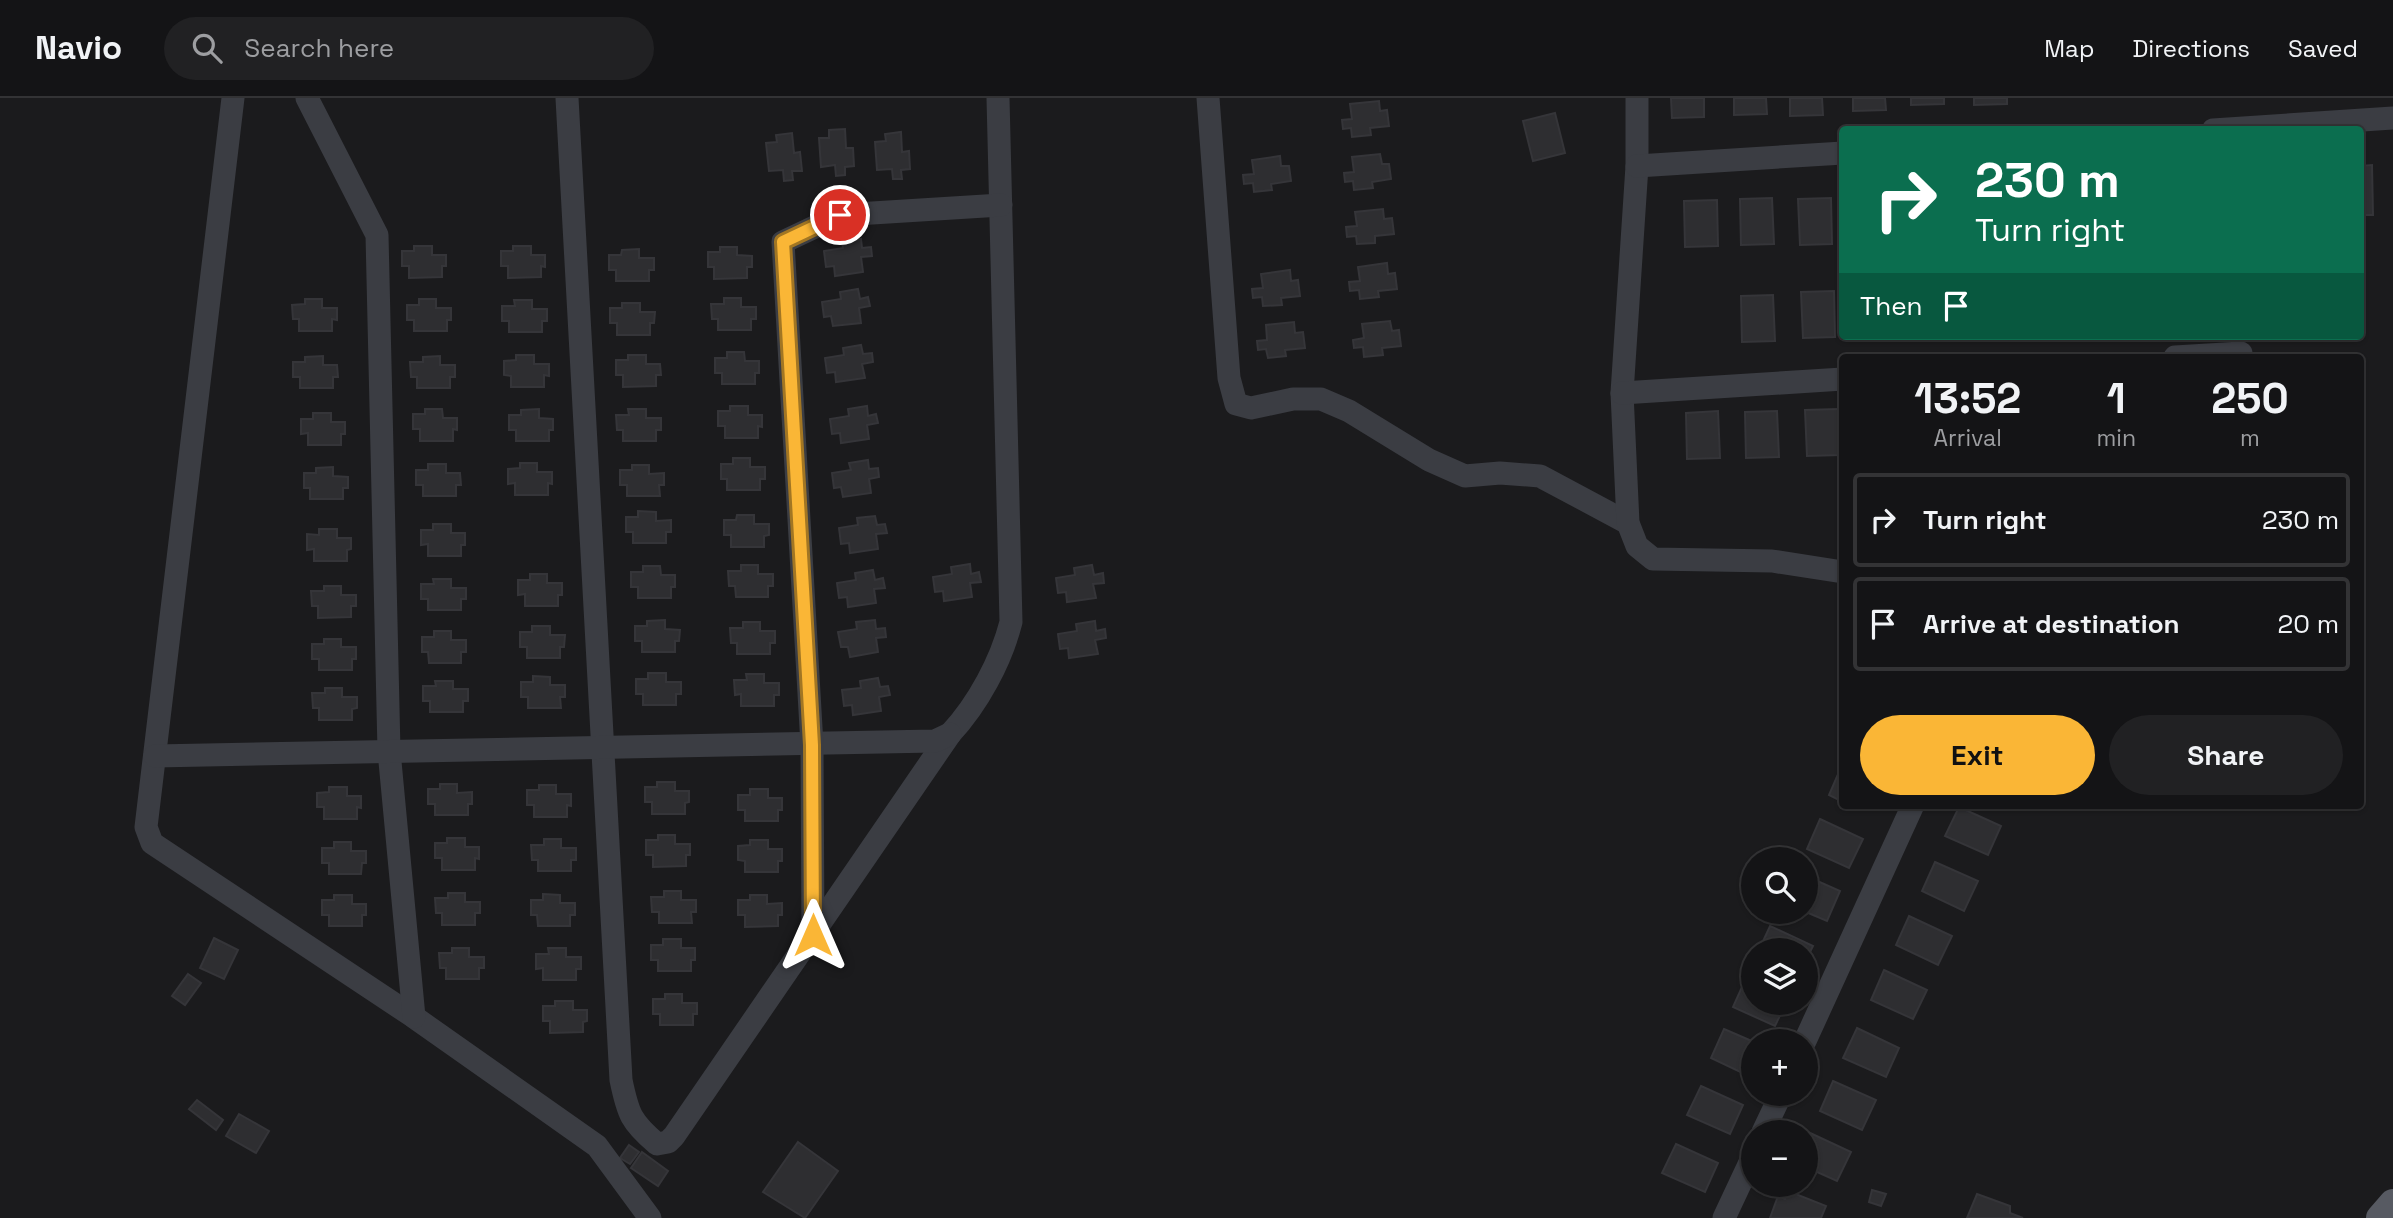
<!DOCTYPE html>
<meta charset="utf-8">
<style>
body{margin:0;font-family:"Space Grotesk",sans-serif;background:#212123;color:#f1f3f6;height:100vh;display:flex;flex-direction:column;font-size:26px;white-space:nowrap}
*{box-sizing:border-box;margin:0}
p{font-size:23px;color:#9d9ea1}
.icon{flex:none;width:38px;height:38px;fill:none;stroke:currentColor;stroke-width:2;stroke-linecap:round;stroke-linejoin:round}
.map{position:relative;flex:1;overflow:hidden}
.details{position:absolute;left:1839px;top:256px;width:525px;height:455px;display:flex;flex-direction:column;background:#141416;border-radius:7px;box-shadow:0 2px 5px #0004,0 0 0 2px #333335}
.details>*{flex:none}
.banner{position:absolute;left:1839px;top:28px;width:525px;height:214px;border-radius:7px;box-shadow:0 2px 5px #0004,0 0 0 2px #333335;background:#0b6e4f;color:#fff;overflow:hidden}
.tools{position:absolute;left:1741px;top:749px;display:grid;gap:14px}
.tools a{display:grid;place-items:center;width:77px;height:77px;border-radius:50%;background:#141416;box-shadow:0 2px 5px #0004,0 0 0 2px #333335;font-size:35px}
.pin{position:absolute;display:grid;place-items:center;width:60px;height:60px;color:#fff;margin:-30px;border:4px solid #fff;border-radius:50%;box-shadow:0 2px 7px #0007}
.me{position:absolute;width:77px;margin:-38px;rotate:0deg;stroke-linejoin:round;filter:drop-shadow(0 0 5px #0008)}
.turn{display:flex;align-items:center;gap:24px;height:147px;padding:0 21px;font-size:32px}
.turn .icon{width:91px;height:91px;stroke-width:2.5}
.turn b{display:block;font-size:49px;line-height:60px}
.then{display:flex;align-items:center;height:66px;padding:0 21px;background:#0003;gap:14px;font-size:26px}
.eta{display:flex;justify-content:space-evenly;align-items:center;height:119px;text-align:center}
.eta b{font-size:42px;font-weight:700;line-height:49px}
.cta{display:flex;gap:14px;margin-top:auto;padding:14px 21px}
.cta a{flex:1;height:80px;border-radius:42px;background:#fab636;color:#111;font-size:28px;font-weight:700;line-height:80px;text-align:center}
.cta a+a{background:#212123;color:#f1f3f6}
ul{padding:0;list-style:none}
li{display:flex;align-items:center;gap:21px;height:94px;margin:0 14px 10px;padding:0 7px;border:4px solid #333335;border-radius:7px}
li div{flex:1}
li b{display:block;font-size:26px}
li em{font-style:normal}
header{display:flex;align-items:center;gap:42px;box-sizing:border-box;height:98px;padding:0 35px;background:#141416;border-bottom:2px solid #333335}
header strong{font-size:33px}
nav{display:flex;gap:38px;margin-inline-start:auto;font-size:24px}
.search{width:490px;height:63px;background:#212123;display:flex;align-items:center;gap:18px;box-sizing:border-box;padding:0 24px;border-radius:38px;color:#9d9ea1;font-size:26px}
.map>svg:first-child{display:block}
.building{fill:#2e2e31;stroke:#353539;stroke-width:2}
.lines{fill:none;stroke-linecap:round;stroke-linejoin:round}
.minor{stroke:#3b3d43;stroke-width:23}
.major{stroke:#575a62;stroke-width:28}
.route-casing{stroke:#a27623;stroke-width:18}
.route{stroke:#fab636;stroke-width:12}
</style>
<header>
<strong>Navio</strong>
<div class="search"><svg class="icon" aria-label="search" viewBox="0 0 24 24"><circle cx="10" cy="10" r="6"/><path d="M15 15l6 6"/></svg>Search here</div>
<nav><a>Map</a><a>Directions</a><a>Saved</a></nav>
</header>
<div class="map">
<svg width="2393" height="1120" viewBox="0 0 2393 1120">
<rect width="100%" height="100%" fill="#1b1b1d"/>
<g class="building">
<path d="M1671,0H1704V19L1672,20Z"/>
<path d="M1734,0H1766L1767,16L1734,17Z"/>
<path d="M1790,0H1822L1823,17L1790,18Z"/>
<path d="M1853,0H1885L1886,12L1853,13Z"/>
<path d="M1911,0H1944V6L1911,7Z"/>
<path d="M1974,0H2007V6L1974,7Z"/>
<path d="M1379,3L1380,13L1387,12L1389,28L1370,30L1371,37L1352,39L1351,30L1343,31L1342,22L1352,21L1350,6Z"/>
<path d="M1555,15L1565,55L1533,63L1523,23Z"/>
<path d="M845,31L846,50H853L854,68L845,69V77L836,78L835,67L821,69L819,40H829V32Z"/>
<path d="M901,34L902,54L909,53L910,71L901,72L902,81H893L892,71L877,72L875,44L886,43L885,36Z"/>
<path d="M792,35L794,55L800,54L802,73H792L793,82L784,83L783,72L769,73L766,45L777,44L776,37Z"/>
<path d="M1380,56L1382,66H1389L1391,81L1372,84L1373,90L1354,92L1353,83L1345,84L1344,75L1354,74L1352,59Z"/>
<path d="M1280,58L1281,68H1289L1291,83L1271,86L1272,92L1254,94L1253,85L1244,86L1243,77L1254,76L1252,62Z"/>
<path d="M2372,67L2373,117H2361V68Z"/>
<path d="M1772,100L1774,146L1741,147L1740,101Z"/>
<path d="M1831,100L1832,146L1800,147L1798,101Z"/>
<path d="M1717,102L1718,148L1685,149L1684,103Z"/>
<path d="M1383,111L1384,121L1392,120L1394,136L1375,138V145L1357,146L1356,138L1347,139L1346,129L1357,128L1355,114Z"/>
<path d="M861,141L862,150L871,149L872,158L861,159L863,174L835,178L834,168L826,169L824,153L843,150L842,144Z"/>
<path d="M414,148H432V157H446V168H442V179L409,180V168H402V153H414Z"/>
<path d="M513,148H531V157H545V169L541,168V179L508,180V168H501V153H513Z"/>
<path d="M720,149H737V157L752,158V169H747V180L714,181V169H708V154H720Z"/>
<path d="M639,151V160H654V172H649V183H616V172H609V157H621L622,152Z"/>
<path d="M1387,165L1388,176L1395,175L1397,191L1378,193L1379,199L1360,201L1359,192L1350,193L1349,184L1360,183L1358,169Z"/>
<path d="M1290,172L1291,183L1298,182L1300,198L1281,200L1282,207L1263,208L1262,199L1253,200L1252,191L1263,190L1261,176Z"/>
<path d="M858,191L860,201L868,199L870,208L859,210L861,225L833,228L831,218L824,219L822,204L841,201L840,194Z"/>
<path d="M1834,193L1835,239L1803,240L1801,194Z"/>
<path d="M1773,197L1775,243L1742,244L1741,198Z"/>
<path d="M724,200H741V209H756V221H751V232H718V221H712L711,206H724Z"/>
<path d="M305,201H322V210H337V222L332,221V233H299V221H293L292,207L305,206Z"/>
<path d="M419,201H436V210H451V222H447V233H414V222H407V207H419Z"/>
<path d="M514,202H532V211H547V223H542V234H509V223H502V208H515Z"/>
<path d="M622,205H640V214H655L654,225H650V237H617V225H610V210H622Z"/>
<path d="M1390,223L1392,233L1399,232L1401,248L1382,250L1383,257L1364,259L1363,249L1354,250L1353,242L1364,240L1362,226Z"/>
<path d="M1294,224L1295,235L1303,234L1305,250L1285,252L1286,258L1268,260L1266,251L1258,252L1257,243L1267,242L1266,227Z"/>
<path d="M861,247L863,256L872,255L873,264L862,266L865,280L836,284L835,274L827,275L825,260L844,257L843,250Z"/>
<path d="M727,254H744L745,263H759V275H755V286H722V275H715V260H727Z"/>
<path d="M516,257H534V266H549V278L544,277V289H511V278L504,277V263L516,262Z"/>
<path d="M628,257H646V266H660L661,277H656V288L623,289V277H616V262H628Z"/>
<path d="M323,258V267H337L338,279H333V290H300V279H293V264H305V259Z"/>
<path d="M440,258V267H455V279H450V290H417V279H411L410,264H423V259Z"/>
<path d="M730,308H748V317H762V329L758,328V340H725V328H718V313H730Z"/>
<path d="M867,308L868,318L876,316L878,325L867,327L869,341L841,345L840,335L832,336L830,321L849,318L848,311Z"/>
<path d="M425,311H442L443,320H457V332L453,331V343H420V331H413V316H425Z"/>
<path d="M539,311V320L553,321V332H549V343H516V332H509V317H521V312Z"/>
<path d="M628,311H646V320H661V332H656V343H623V332H617L616,317H629Z"/>
<path d="M1838,311L1840,357L1807,358L1805,312Z"/>
<path d="M1718,313L1720,360L1687,361L1686,315Z"/>
<path d="M1777,313L1779,359L1746,360L1745,314Z"/>
<path d="M313,315H331V324H345V336H341V347H308V335L301,336V321H313Z"/>
<path d="M733,360H750V369H765V381H760V392H727V381H721V366H733Z"/>
<path d="M868,362L869,371L878,370L879,379L869,381L871,395L843,399L841,389L834,390L832,375L851,372L849,365Z"/>
<path d="M520,365H537V374H552V386L548,385V397H515V385L508,386V371L520,370Z"/>
<path d="M428,366H446V375H460L461,387H456V398H423V387H416V372H428Z"/>
<path d="M632,367H649V376L664,375V387H659L660,398H627V387H620V372H632Z"/>
<path d="M333,369V378L348,379V390H343V401H310V390H304V375H316V370Z"/>
<path d="M638,413L656,414V423L671,422V434H666V445H633V434H626V419H638Z"/>
<path d="M737,417H754V426H769V437L764,438V449H731V437H724V422H736Z"/>
<path d="M875,418L877,427L885,426L887,435L876,436L878,451L850,455L849,445L841,446L839,430L858,427L857,420Z"/>
<path d="M433,426H451V435H465V447H461V458H428V446L421,447V432H433Z"/>
<path d="M319,431H337V440H351V451L347,452V463H314V451L307,452V436L319,437Z"/>
<path d="M970,466L971,476L979,474L981,484L970,485L972,499L944,503L943,493L935,494L933,479L952,476L951,469Z"/>
<path d="M741,467H758V476H773V488H768V499H736L735,488H729L728,473H741Z"/>
<path d="M1092,467L1094,477L1103,475L1104,485L1093,486L1096,500L1067,504L1066,494L1058,495L1056,480L1075,477L1074,470Z"/>
<path d="M643,468H660L661,477H675V489H671V500H638V489H631V474H643Z"/>
<path d="M873,472L875,482L883,480L885,490L874,491L876,505L848,509L847,499L839,500L837,485L856,482L855,475Z"/>
<path d="M530,476H547V485H562V497H558V508H525V496L518,497V482H530Z"/>
<path d="M433,481H451V490H466V501H461V512H428V501H421V486H434Z"/>
<path d="M324,488H341V497H356V508H351V519L318,520V508H312L311,493H324Z"/>
<path d="M665,522V531L680,532L679,543H675V554H642V543H635V528H647V523Z"/>
<path d="M875,522L876,531L885,530L886,539L876,540L878,554L850,559L848,549H841L838,534L857,531L856,524Z"/>
<path d="M1095,523L1096,533L1105,531L1106,540L1095,542L1098,556L1069,560L1068,550L1060,551L1058,536L1077,533L1076,526Z"/>
<path d="M743,524H760V533H775V545H770V556H737V545H731L730,530H743Z"/>
<path d="M532,528H550V537H565L564,549H560V560H527V549H520V534H532Z"/>
<path d="M434,533H451V542H466V554H461V565H429L428,554H422V539H434Z"/>
<path d="M324,541H341V549H356V561H352V572H319V561H312V546H324Z"/>
<path d="M648,575H666V584H681V596H676V607H643V596H636V581H648Z"/>
<path d="M746,576H764V585H779V597H774V608H741V596L735,597L734,582H747Z"/>
<path d="M533,578L550,579V587H565V599H560L561,610H528V599H521V584H533Z"/>
<path d="M878,580L880,589L888,588L890,597L879,599L881,613L853,617L852,607L844,608L842,592L861,590L860,583Z"/>
<path d="M435,583H453V591H468V603H463V614H430V603H423V588H436Z"/>
<path d="M325,590H342V599H357V610L352,611V622H319V610H313L312,595H325Z"/>
<path d="M1842,667L1843,668V704L1829,697Z"/>
<path d="M657,684H675V693H689V704L685,705V716H652V704H645V689H657Z"/>
<path d="M440,686H457V695L472,694V706H468V717H435V706H428V691H440Z"/>
<path d="M539,687H556V696H571V708L567,707V719H534V707H527V692H539Z"/>
<path d="M329,689H347V698H361V710L357,709V721H324V709H317V695L329,694Z"/>
<path d="M750,691H768V700H782V712H778V723H745V712H738V697H750Z"/>
<path d="M1959,709L2001,728L1988,757L1945,738Z"/>
<path d="M1820,721L1863,741L1849,770L1807,751Z"/>
<path d="M658,737H675V746H690V757H686V768L653,769V757H646V742H658Z"/>
<path d="M447,740H465V749H479V761L475,760V772H442V760H435V745H447Z"/>
<path d="M544,741H561V750H576V762H571V773H538V762H532L531,747H544Z"/>
<path d="M750,742H768V751H782V763H778V774H745V763L738,762V748L750,747Z"/>
<path d="M334,744H351V753H366V765H362L361,776H329V765H322V750H334Z"/>
<path d="M1935,764L1978,783L1964,813L1922,793Z"/>
<path d="M1806,778L1840,793L1827,823L1806,814Z"/>
<path d="M664,793H681V802H696V814H691L692,825H659V814H652L651,799H664Z"/>
<path d="M448,795H465V804H480V815H475V827H442V815H436L435,800H448Z"/>
<path d="M543,796L560,797V805H575V817H570V828H538L537,817H531V802H543Z"/>
<path d="M334,797H352V806H366V817H362V828H329V817H322V802H334Z"/>
<path d="M750,797H767V806L782,805V817H778V828L745,829V817H738V802H750Z"/>
<path d="M1909,818L1952,838L1938,867L1896,847Z"/>
<path d="M1770,828L1813,848L1806,862V852H1759Z"/>
<path d="M214,840L238,852L224,881L200,870Z"/>
<path d="M663,841H681V850H695V862H691V873H658V862H651V847H663Z"/>
<path d="M452,850H469V859H484V870H479V881H446V870H440L439,855H452Z"/>
<path d="M548,850H566V859H581V871H576V882H543V870L536,871V856H549Z"/>
<path d="M1884,872L1927,892L1913,921L1871,902Z"/>
<path d="M188,876L201,885L185,907L172,898Z"/>
<path d="M1746,880L1754,883V905H1786L1775,928L1733,909Z"/>
<path d="M665,896H682V905H697V916H693V927H660V916H653V901H665Z"/>
<path d="M555,903H573V912H587V923L583,924V934L550,935V923H543V908H555Z"/>
<path d="M1857,930L1899,950L1886,979L1843,960Z"/>
<path d="M1724,931L1754,944L1753,980L1711,960Z"/>
<path d="M1833,983L1876,1002L1862,1032L1820,1013Z"/>
<path d="M1701,988L1743,1007L1730,1036L1687,1017Z"/>
<path d="M197,1002L223,1022L216,1032L189,1011Z"/>
<path d="M239,1016L269,1033L256,1055L226,1038Z"/>
<path d="M1808,1034L1851,1054L1837,1083L1806,1069Z"/>
<path d="M798,1044L838,1073L805,1120L763,1094Z"/>
<path d="M1676,1046L1718,1065L1705,1094L1662,1075Z"/>
<path d="M629,1047L639,1054L630,1066L620,1060Z"/>
<path d="M642,1054L668,1073L658,1088L631,1070Z"/>
<path d="M1872,1092L1886,1096L1881,1108L1869,1104Z"/>
<path d="M1788,1093L1826,1108L1821,1120H1770L1778,1098L1785,1101Z"/>
<path d="M1977,1096L2010,1108V1115L2023,1120H1967Z"/>
</g>
<g class="lines">
<g class="minor">
<path d="M233,0L146,729L152,745L414,919L597,1048L650,1120"/>
<path d="M307,0L377,137L389,653L414,919"/>
<path d="M567,0L621,982C628,1016 631,1024 657,1046L668,1044L674,1038L950,636C978,606 1001,563 1011,524L998,0"/>
<path d="M1208,0L1229,280L1236,306L1251,310L1293,301H1321L1349,313L1429,362L1465,378L1500,375L1540,378L1628,425"/>
<path d="M1637,0V68L1622,295L1628,425L1637,448L1653,461L1772,463L1843,474"/>
<path d="M2213,32L2393,20"/>
<path d="M1637,68L1843,55"/>
<path d="M2175,259L2241,255"/>
<path d="M1622,295L1843,281"/>
<path d="M155,658L935,643L950,636"/>
<path d="M813,837L812,647L783,144L840,117L1001,107"/>
<path d="M1805,943L1913,707"/>
<path d="M1763,1034L1781,996"/>
<path d="M1724,1120L1754,1056"/>
</g>
<path class="major" d="M2380,1120L2393,1105"/>
</g>
<g class="lines">
<defs>
<path id="route" d="M813,837L812,647L783,144L840,117"/>
</defs>
<use href="#route" class="route-casing"/>
<use href="#route" class="route"/>
</g>
</svg>
<div class="tools">
<a><svg class="icon" aria-label="search" viewBox="0 0 24 24"><circle cx="10" cy="10" r="6"/><path d="M15 15l6 6"/></svg></a>
<a><svg class="icon" aria-label="layers" viewBox="0 0 24 24"><path d="M12 4l9 5-9 5-9-5zM3 14l9 5 9-5"/></svg></a>
<a>+</a>
<a>−</a>
</div>
<div class="pin" style="left:840px;top:117px;background:#d93025"><svg class="icon" aria-label="arrive" viewBox="0 0 24 24"><path d="M6 21V4h12l-3 4 3 4H6"/></svg></div>
<svg class="me" style="left:813px;top:837px" viewBox="-20 -20 40 40"><path d="M0-17L14 15 0 8-14 15z" fill="#fab636" stroke="#fff" stroke-width="4"/></svg>
<div class="banner">
<div class="turn"><svg class="icon" aria-label="right" viewBox="0 0 24 24"><path d="M7 20v-9h11M14 6l5 5-5 5"/></svg><div><b>230 m</b>Turn right</div></div>
<div class="then">Then<svg class="icon" aria-label="arrive" viewBox="0 0 24 24"><path d="M6 21V4h12l-3 4 3 4H6"/></svg></div>
</div>
<section class="details">
<div class="eta">
<div><b>13:52</b><p>Arrival</p></div>
<div><b>1</b><p>min</p></div>
<div><b>250</b><p>m</p></div>
</div>
<ul>
<li><svg class="icon" aria-label="right" viewBox="0 0 24 24"><path d="M7 20v-9h11M14 6l5 5-5 5"/></svg><div><b>Turn right</b></div><em>230 m</em></li>
<li><svg class="icon" aria-label="arrive" viewBox="0 0 24 24"><path d="M6 21V4h12l-3 4 3 4H6"/></svg><div><b>Arrive at destination</b></div><em>20 m</em></li>
</ul>
<div class="cta"><a>Exit</a><a>Share</a></div>
</section>
</div>
